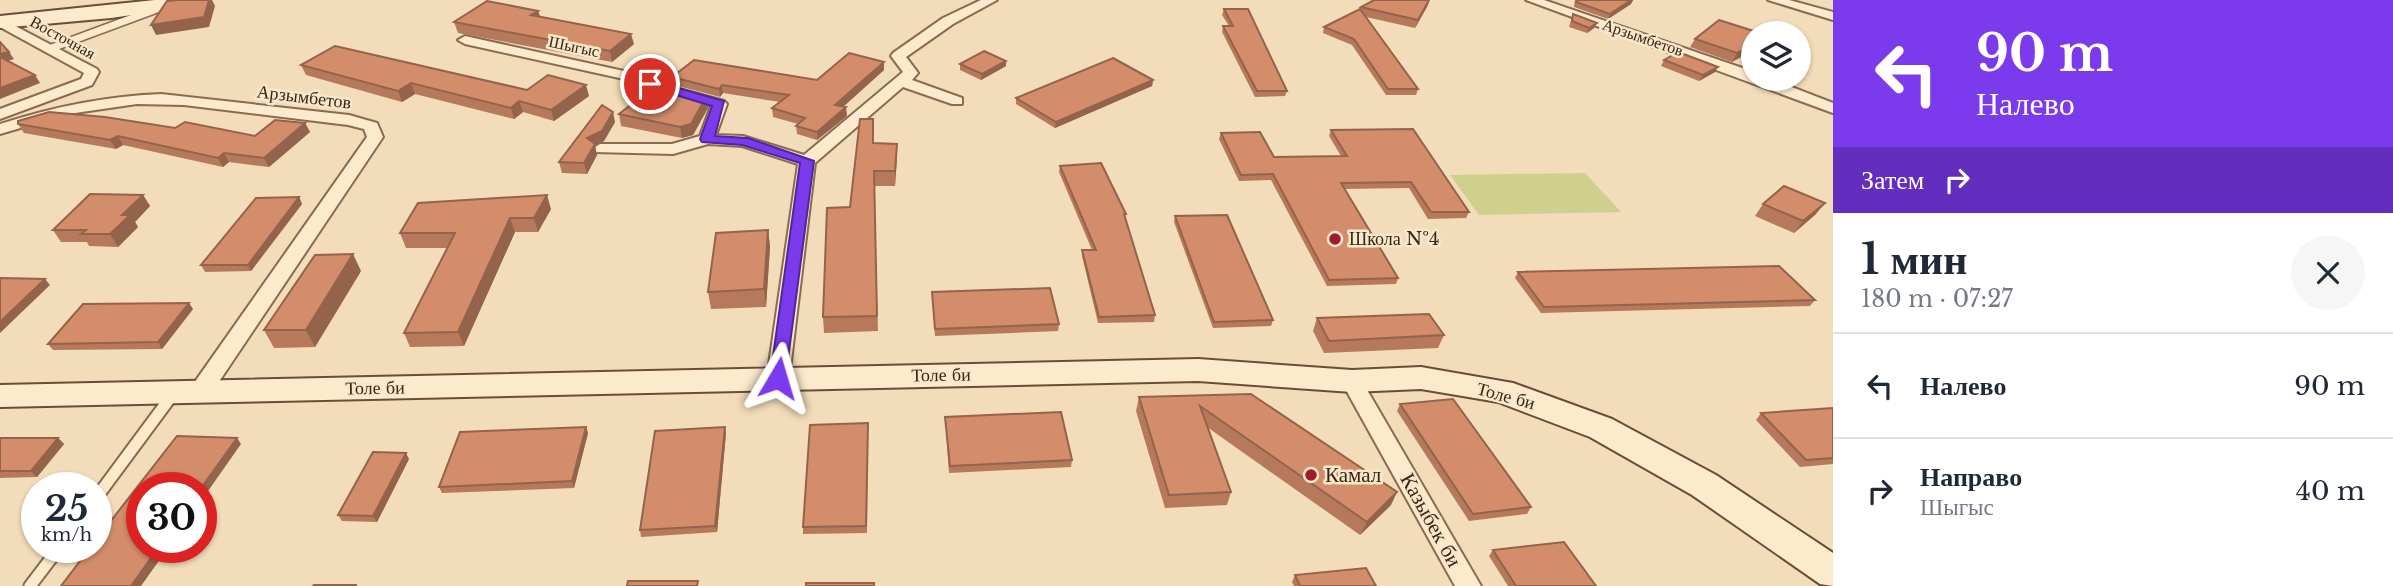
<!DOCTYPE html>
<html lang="ru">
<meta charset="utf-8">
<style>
body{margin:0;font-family:"Libre Baskerville",serif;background:#f6f6f7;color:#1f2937;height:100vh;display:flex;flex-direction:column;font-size:26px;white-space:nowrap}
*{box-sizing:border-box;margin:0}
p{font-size:23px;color:#747a83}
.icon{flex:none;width:38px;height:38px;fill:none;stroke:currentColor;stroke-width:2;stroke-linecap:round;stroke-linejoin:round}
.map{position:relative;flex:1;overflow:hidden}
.sheet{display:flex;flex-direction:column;background:#fff;width:560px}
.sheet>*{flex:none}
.hud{background:#7c3aed;color:#fff;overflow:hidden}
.tools{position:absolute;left:1741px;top:21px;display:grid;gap:14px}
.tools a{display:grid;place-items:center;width:70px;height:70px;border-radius:50%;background:#fff;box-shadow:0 2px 5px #0004;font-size:35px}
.speed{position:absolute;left:21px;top:472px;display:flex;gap:14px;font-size:35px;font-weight:700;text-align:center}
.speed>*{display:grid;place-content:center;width:91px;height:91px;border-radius:50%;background:#fff;box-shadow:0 2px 5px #0004;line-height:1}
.speed small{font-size:18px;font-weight:400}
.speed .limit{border:10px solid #d22;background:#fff;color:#111}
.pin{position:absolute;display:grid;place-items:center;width:60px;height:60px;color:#fff;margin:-30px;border:4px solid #fff;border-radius:50%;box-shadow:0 2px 7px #0007}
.me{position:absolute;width:77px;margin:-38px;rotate:7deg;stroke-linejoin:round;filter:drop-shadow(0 0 5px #0008)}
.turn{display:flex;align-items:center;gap:24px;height:147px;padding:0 28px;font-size:32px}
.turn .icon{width:91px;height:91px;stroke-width:2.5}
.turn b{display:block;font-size:49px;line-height:60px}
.then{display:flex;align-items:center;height:66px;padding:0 28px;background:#0003;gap:14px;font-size:26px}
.round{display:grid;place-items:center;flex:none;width:74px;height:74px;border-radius:37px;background:#f6f6f7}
.headline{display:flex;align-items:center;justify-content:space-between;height:119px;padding:0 28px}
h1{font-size:42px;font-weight:700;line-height:52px}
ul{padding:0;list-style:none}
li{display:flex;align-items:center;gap:21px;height:105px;padding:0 28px;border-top:2px solid #e0e1e3}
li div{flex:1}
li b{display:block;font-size:26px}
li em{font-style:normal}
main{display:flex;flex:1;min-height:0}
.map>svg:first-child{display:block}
.green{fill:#cfd08d}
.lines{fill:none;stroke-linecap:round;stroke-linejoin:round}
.lane-far1-casing{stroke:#8a6b52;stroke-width:10}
.lane-casing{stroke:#8a6b52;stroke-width:15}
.street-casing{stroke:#8a6b52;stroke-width:4}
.secondary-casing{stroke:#6b4c36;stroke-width:4}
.lane-far1{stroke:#fceacd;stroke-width:7}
.lane{stroke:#fceacd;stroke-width:11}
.street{fill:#fceacd;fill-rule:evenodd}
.secondary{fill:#fceacd;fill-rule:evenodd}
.wall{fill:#b6795c}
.shaded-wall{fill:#94634b}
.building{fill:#d48d6b;stroke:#94634b;stroke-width:2}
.route{fill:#7c3aed;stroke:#51269a;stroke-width:2}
.poi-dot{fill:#9f1d2a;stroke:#f9e7ca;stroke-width:2.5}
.labels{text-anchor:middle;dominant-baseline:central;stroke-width:5;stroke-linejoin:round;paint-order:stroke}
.far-street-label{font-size:16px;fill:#372519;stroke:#f9e7ca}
.street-label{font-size:18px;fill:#372519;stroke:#f9e7ca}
.poi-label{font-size:18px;fill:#372519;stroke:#f9e7ca;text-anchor:start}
.near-poi-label{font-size:21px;fill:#372519;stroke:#f9e7ca;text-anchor:start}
.near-street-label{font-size:21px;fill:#372519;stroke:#f9e7ca}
</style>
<main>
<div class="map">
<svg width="1833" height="586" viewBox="0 0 1833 586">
<rect width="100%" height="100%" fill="#f2dcb9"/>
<path class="green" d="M1585,173L1621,212L1479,215L1450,175Z"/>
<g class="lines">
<defs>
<path id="lane-far1" d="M49,49L157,9"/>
<g id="lane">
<path d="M96,498L173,394"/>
<path d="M30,586L59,548"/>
</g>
<g id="street">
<path d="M981,0H997L953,24L906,57L918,73L912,80L962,98V104H952L903,87L815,163L789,378L785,383H771L767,378L798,164L742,146L708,144L673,154L594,152L592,149L600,144H672L700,136L711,106L658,92L633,81L465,44L458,40L465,36L642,75L668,86L724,101L727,104L716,135L743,136L804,155L903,72L891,56L893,53L943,18Z"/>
<path d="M1526,0H1544L1754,72V79H1771L1833,103V113Z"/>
<path d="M1768,0H1789L1833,12V20Z"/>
<path d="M0,18L97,69L99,72L92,85L0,119V109L81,79L84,73L0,27Z"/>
<path d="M161,94L349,115L377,123L383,137L208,398H192L189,392L192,386L367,137L364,129L348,125L184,105L137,104L68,114L0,134V124C53,107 105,96 161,94Z"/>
<path d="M1352,373L1359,376L1481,586H1455L1341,381L1345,376Z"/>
</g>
<g id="secondary">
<path d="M155,0H203L194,6L111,18L0,28V16Z"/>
<path d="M1198,359L1352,370L1421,367L1513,383L1612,419L1716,475L1833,553V586L1820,584L1692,495L1590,437L1498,402L1421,389L1352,392L1198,381L0,407V385Z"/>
</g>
</defs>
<use href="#lane-far1" class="lane-far1-casing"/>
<use href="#lane" class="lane-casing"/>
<use href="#street" class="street-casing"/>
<use href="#secondary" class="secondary-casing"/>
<use href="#lane-far1" class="lane-far1"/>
<use href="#lane" class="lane"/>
<use href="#street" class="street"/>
<use href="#secondary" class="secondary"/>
</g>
<g class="wall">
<path d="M1575,0H1633L1631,4L1608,19L1574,7Z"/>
<path d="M1428,5L1415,28L1366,17L1418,89L1416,95H1386L1352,45L1323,33L1324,27L1360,9L1361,7Z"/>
<path d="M1224,9L1287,91L1285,96L1255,97L1222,32L1223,26H1229L1222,15Z"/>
<path d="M538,11L540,16L634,44L612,62L458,33L454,22Z"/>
<path d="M1573,14L1594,28L1587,33L1569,27Z"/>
<path d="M1754,33V50L1732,62L1690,47L1695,39Z"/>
<path d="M1664,60L1715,72L1699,81L1661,66Z"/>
<path d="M884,62V70L843,107L847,116L817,140L797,134L796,126L798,124L773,117L772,108L780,102L723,93L720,97L674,85L672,77L817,80Z"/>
<path d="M960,64L1006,66L981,80L960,70Z"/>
<path d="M301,65L527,90L589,96L554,121L523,112L514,119L415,94L402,102L306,75Z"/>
<path d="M1153,80L1152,86L1055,128L1016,104V98Z"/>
<path d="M708,108L693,135L682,138L621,126L619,114Z"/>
<path d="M615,122L604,141L595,146L597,155L587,174L562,173L559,162Z"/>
<path d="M305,123L310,132L269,167L229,162L223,167L123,145L116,149L24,133L18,124L175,128L255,136Z"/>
<path d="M1331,130L1469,212L1466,218L1428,219L1409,188L1344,189L1398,278L1396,284L1327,286L1271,180L1239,181L1219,139L1221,133L1274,157L1341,156L1329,136Z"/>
<path d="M873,143L897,144L895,186H874L878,331L824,333L823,317L850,207Z"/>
<path d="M1060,166L1126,214L1125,220L1155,315L1154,322L1098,323L1082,256V250H1092L1059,172Z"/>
<path d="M143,195L150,206L135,222L138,227L118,247L89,246L87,242H61L53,230Z"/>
<path d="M299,197L302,204L251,271L205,272L201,265Z"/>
<path d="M1763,204L1816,214L1794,233L1755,216Z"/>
<path d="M551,209L538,232H515L464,346L410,347L404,333L448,248H406L400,233Z"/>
<path d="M1175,216L1273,320L1271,326L1213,328L1174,222Z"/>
<path d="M768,230L770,247L766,307L711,309L708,292Z"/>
<path d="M361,271L315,347L274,348L264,330Z"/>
<path d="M1518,272L1815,300L1810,306L1541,313L1515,278Z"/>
<path d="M932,292L1059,324L1058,331L935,336Z"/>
<path d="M193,309L162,349L53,350L48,344Z"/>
<path d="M1317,318L1444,335L1438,348L1324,353L1313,331Z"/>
<path d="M1251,394L1391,505L1360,535L1207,427L1231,492L1227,505L1165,508L1136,411L1139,397Z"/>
<path d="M1400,404L1531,507L1527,514L1469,521L1397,411Z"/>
<path d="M1833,408V464L1800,467L1756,420L1761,413Z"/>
<path d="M945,417L1072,460L1071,467L949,473Z"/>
<path d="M586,427L588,433L574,488L442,493L439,487Z"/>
<path d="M868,430L867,533L803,534V527Z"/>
<path d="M726,433L717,532L641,537L640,530Z"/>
<path d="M0,438H58L64,444L37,477L0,478Z"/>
<path d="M409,459L377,522L342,521L338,515Z"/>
<path d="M1493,550L1596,586H1508L1489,556Z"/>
<path d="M1295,575L1376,586H1294L1292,582Z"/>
</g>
<g class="shaded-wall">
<path d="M209,0H212L215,6L209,27L156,35L151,25Z"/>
<path d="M1429,0L1428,5L1415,28L1418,20Z"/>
<path d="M1631,0H1633L1631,4L1608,19L1610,14Z"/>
<path d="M538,11L541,21L531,15Z"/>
<path d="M1597,23L1594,28L1587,33L1589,28Z"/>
<path d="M631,34L634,44L612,62L610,51Z"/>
<path d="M1754,44V50L1732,62L1737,53Z"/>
<path d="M9,52L14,59L2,63L0,60V54Z"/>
<path d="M1006,61V66L981,80L982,74Z"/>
<path d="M884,62V70L836,113L835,105Z"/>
<path d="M1718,67L1715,72L1699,81L1703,75Z"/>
<path d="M35,75L40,83L0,99V88Z"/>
<path d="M1153,80L1152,86L1055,128L1056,122Z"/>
<path d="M411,83L415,94L402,102L398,91Z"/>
<path d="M586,85L589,96L554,121L551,110Z"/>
<path d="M722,85L723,93L720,97L719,89Z"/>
<path d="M706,97L708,108L693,135L682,138L680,127Z"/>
<path d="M519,101L523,112L514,119L511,108Z"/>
<path d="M846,107L847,116L817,140V132Z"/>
<path d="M613,112L615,122L604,141L595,146L597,155L587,174L584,163L587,138Z"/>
<path d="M305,123L310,132L269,167L264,158Z"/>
<path d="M118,136L123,145L116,149L110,140Z"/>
<path d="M897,144V158L895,186V171Z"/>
<path d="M224,153L229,162L223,167L218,158Z"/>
<path d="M143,195L150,206L135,222L138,227L118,247L110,234L122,215Z"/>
<path d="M547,195L551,209L538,232L534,218Z"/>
<path d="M299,197L302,204L251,271L248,265Z"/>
<path d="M1825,203L1816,214L1794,233L1803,221Z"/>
<path d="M510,218L515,232L464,346L458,332Z"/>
<path d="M768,230L770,247L766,307L764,289Z"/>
<path d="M353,254L361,271L315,347L306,330Z"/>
<path d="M45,279L50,285L0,333V322Z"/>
<path d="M189,303L193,309L162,349L158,342Z"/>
<path d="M586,427L588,433L574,488L572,481Z"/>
<path d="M725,427L726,433L717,532L715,526Z"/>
<path d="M58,438L64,444L37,477L31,471Z"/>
<path d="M237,438L241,444L201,501V488Z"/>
<path d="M406,453L409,459L377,522L373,516Z"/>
<path d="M1397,492L1391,505L1360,535L1367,522Z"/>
<path d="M158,548H168L141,586H131Z"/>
</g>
<g class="building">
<path d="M177,0H209L204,17L151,25L167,1Z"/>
<path d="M1374,0H1429L1418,20L1361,7Z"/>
<path d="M1577,0H1631L1610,14L1576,2Z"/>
<path d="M487,1L538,11L531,15L631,34L610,51L454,22Z"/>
<path d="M1224,9H1248L1287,91H1257L1223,26H1233Z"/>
<path d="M1360,9L1418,89H1388L1354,39L1324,27Z"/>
<path d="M1573,14L1597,23L1589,28L1572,21Z"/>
<path d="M1719,20L1760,33H1754V44L1737,53L1695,39Z"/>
<path d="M0,42L9,52L0,54Z"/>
<path d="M335,46L527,90L548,75L586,85L551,110L519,101L511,108L411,83L398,91L301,65Z"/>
<path d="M984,51L1006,61L982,74L960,64Z"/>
<path d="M1678,52L1718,67L1703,75L1664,60Z"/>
<path d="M849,53L884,62L835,105L846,107L817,132L796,126L805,118L772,108L789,95L722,85L719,89L672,77L694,60L817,80Z"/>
<path d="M0,57L35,75L0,88Z"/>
<path d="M1113,58L1153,80L1056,122L1016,98Z"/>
<path d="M658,84L706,97L691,124L680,127L619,114Z"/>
<path d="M602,105L613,112L602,131L587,138L595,144L584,163L559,162Z"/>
<path d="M49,112L105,117L175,128L185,122L255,136L275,120L305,123L264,158L224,153L218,158L118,136L110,140L18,124V121Z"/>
<path d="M860,119H873V143L897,144L895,171H874L877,316L823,317L827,208L850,207Z"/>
<path d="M1413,129L1469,212H1431L1411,182L1341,183L1398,278L1329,280L1273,174L1241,175L1221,133L1260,132L1274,157L1347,156L1331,130Z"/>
<path d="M1101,163L1126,214H1124L1155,315L1099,317L1082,250H1096L1060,166Z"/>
<path d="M1784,186L1825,203L1803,221L1763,204Z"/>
<path d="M90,194L143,195L122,215H130L110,234H81L86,230H53Z"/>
<path d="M547,195L534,218H510L458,332L404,333L455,233H400L418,203Z"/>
<path d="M299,197L248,265H201L256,198Z"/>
<path d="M1227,215L1273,320L1214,322L1175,216Z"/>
<path d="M768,230L764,289L708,292L716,233Z"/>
<path d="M353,254L306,330H264L315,255Z"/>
<path d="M1779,266L1815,300L1544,307L1518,272Z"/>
<path d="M0,278L45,279L0,322Z"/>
<path d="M1050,288L1059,324L935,329L932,292Z"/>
<path d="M189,303L158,342L48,344L83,304Z"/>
<path d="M1429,314L1444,335L1329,341L1317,318Z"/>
<path d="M1251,394L1397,492L1367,522L1200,406L1231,492L1169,495L1139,397Z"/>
<path d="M1453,399L1531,507L1473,514L1400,404Z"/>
<path d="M1833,408V458L1806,460L1761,413Z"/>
<path d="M1061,412L1072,460L950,466L945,417Z"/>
<path d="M868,423L866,526L803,527L810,425Z"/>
<path d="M586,427L572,481L439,487L460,432Z"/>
<path d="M725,427L715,526L640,530L655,431Z"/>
<path d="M177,436L237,438L201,488H142V548H158L131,586H61L90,548H96V540Z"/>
<path d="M0,438H58L31,471H0Z"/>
<path d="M373,452L406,453L373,516L338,515Z"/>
<path d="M1564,542L1596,586H1516L1493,550Z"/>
<path d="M1366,568L1376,586H1300L1295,575Z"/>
<path d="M628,581H698L697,586H627Z"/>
<rect x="806" y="583" width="68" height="3"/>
<path d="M314,585H356V586H313Z"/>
</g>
<path class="route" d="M650,80L724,101L715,136L748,138L814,161L785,382L778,384L770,378L800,163L742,145L702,142L700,139L712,106L646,86L644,84Z"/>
<g class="poi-dot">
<circle cx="1335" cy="239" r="7"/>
<circle cx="1311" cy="475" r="7"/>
</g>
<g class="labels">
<g class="far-street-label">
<text transform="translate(63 37) rotate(29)">Восточная</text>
<text transform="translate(1643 37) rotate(19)">Арзымбетов</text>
<text transform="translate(574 46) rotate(12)">Шыгыс</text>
</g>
<g class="street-label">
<text transform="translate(304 97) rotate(7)">Арзымбетов</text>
<text transform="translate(941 375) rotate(-1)">Толе би</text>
<text transform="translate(375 388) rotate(-1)">Толе би</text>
<text transform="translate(1506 396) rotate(15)">Толе би</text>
</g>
<g class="poi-label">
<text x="1349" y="239">Школа №4</text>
</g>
<g class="near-poi-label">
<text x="1325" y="475">Камал</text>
</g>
<g class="near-street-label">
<text transform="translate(1431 520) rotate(61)">Казыбек би</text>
</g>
</g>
</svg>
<div class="tools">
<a><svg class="icon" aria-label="layers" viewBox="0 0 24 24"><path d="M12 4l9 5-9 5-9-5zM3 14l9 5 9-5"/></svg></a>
</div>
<div class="speed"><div>25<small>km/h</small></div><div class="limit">30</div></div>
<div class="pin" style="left:650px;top:84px;background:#d93025"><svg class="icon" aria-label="arrive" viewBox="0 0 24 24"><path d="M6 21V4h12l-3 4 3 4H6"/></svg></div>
<svg class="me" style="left:778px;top:378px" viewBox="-20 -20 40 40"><path d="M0-17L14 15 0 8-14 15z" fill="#7c3aed" stroke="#fff" stroke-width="4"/></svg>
</div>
<section class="sheet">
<div class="hud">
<div class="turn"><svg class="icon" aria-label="left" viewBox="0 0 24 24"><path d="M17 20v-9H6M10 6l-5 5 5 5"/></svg><div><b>90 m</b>Налево</div></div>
<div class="then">Затем<svg class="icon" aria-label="right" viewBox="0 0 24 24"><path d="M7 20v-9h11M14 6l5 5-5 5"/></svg></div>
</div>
<div class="headline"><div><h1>1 мин</h1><p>180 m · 07:27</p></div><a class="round"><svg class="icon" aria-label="close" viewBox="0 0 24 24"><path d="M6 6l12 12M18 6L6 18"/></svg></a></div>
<ul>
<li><svg class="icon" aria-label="left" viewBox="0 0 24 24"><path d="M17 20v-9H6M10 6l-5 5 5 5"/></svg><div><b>Налево</b></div><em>90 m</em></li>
<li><svg class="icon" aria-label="right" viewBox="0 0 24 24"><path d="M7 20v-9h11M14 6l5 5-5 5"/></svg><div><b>Направо</b><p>Шыгыс</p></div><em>40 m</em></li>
</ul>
</section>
</main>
